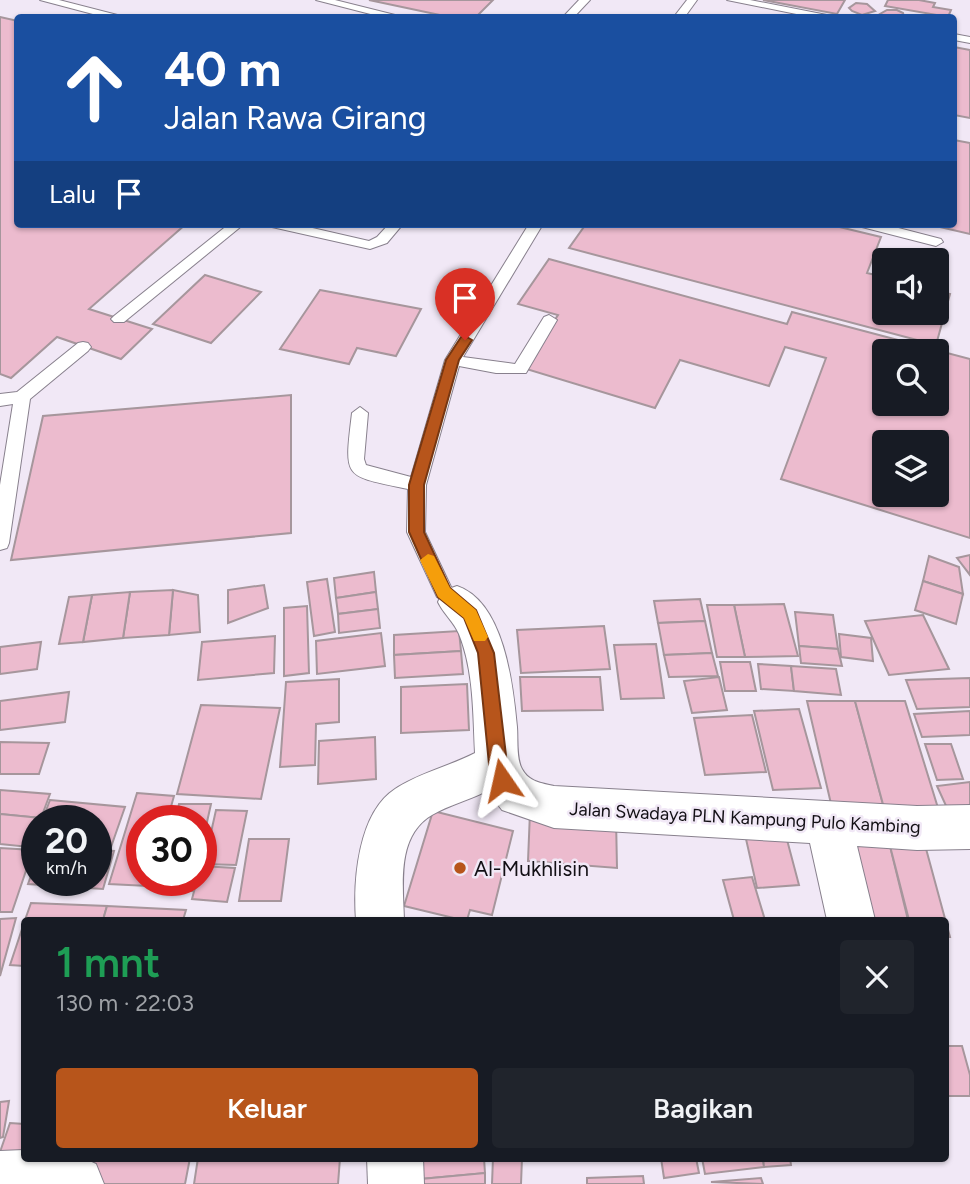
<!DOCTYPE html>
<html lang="id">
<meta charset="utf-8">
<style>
body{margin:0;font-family:Figtree,sans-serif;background:#20242c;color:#f1f3f6;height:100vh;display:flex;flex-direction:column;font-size:26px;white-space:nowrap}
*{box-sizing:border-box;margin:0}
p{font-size:23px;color:#9ea1a6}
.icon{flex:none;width:38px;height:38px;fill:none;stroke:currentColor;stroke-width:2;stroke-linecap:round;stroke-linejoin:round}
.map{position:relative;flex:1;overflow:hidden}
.sheet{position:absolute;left:21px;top:917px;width:928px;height:245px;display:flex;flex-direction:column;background:#171b24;border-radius:7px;box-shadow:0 2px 5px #0004}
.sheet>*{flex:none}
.hud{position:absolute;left:14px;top:14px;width:943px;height:214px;border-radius:7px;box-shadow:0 2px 5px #0004;background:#1a4fa0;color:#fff;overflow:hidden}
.buttons{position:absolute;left:872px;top:248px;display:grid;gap:14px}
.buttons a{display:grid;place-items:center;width:77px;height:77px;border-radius:7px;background:#171b24;box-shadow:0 2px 5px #0004;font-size:35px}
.speed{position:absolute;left:21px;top:805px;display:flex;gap:14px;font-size:35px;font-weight:700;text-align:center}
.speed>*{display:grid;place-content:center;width:91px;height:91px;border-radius:50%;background:#171b24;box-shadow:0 2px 5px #0004;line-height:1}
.speed small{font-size:18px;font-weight:400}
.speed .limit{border:10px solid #d22;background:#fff;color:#111}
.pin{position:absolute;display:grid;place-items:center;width:60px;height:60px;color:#fff;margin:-72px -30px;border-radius:50% 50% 50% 0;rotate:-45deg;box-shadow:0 0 7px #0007}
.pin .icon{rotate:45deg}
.me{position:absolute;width:77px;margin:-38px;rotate:349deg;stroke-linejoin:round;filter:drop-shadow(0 0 5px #0008)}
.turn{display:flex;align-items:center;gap:24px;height:147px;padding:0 35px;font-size:32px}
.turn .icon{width:91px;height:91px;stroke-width:2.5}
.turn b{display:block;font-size:49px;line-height:60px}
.then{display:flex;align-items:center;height:66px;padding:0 35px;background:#0003;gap:14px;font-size:26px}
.round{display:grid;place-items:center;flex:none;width:74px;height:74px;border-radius:7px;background:#20242c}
.summary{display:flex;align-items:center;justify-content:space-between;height:119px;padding:0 35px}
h1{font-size:42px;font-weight:600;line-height:52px;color:#1e9e55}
.cta{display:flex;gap:14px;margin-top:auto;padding:14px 35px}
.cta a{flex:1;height:80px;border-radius:7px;background:#b7551b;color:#fff;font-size:28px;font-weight:600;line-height:80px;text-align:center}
.cta a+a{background:#20242c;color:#f1f3f6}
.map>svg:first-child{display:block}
.building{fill:#ecbbce;stroke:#a6969c;stroke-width:2;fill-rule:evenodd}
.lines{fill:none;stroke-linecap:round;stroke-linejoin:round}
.lane-casing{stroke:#88808d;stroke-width:2}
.street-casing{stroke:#88808d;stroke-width:2}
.lane{fill:#fff;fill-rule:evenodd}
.street{fill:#fff;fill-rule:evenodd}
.route{fill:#b7551b;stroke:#773712;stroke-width:2}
.slow{fill:#f59e0b}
.poi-dot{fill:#b7551b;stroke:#f1e8f6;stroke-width:2.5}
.labels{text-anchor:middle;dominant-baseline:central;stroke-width:5;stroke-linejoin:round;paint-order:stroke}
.street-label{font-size:18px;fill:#120f14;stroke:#f1e8f6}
.near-poi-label{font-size:21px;fill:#120f14;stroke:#f1e8f6;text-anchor:start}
</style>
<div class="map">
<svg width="970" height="1184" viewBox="0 0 970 1184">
<rect width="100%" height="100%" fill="#f1e8f6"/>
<g class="building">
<path d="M369,0H493L475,18H454Z"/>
<path d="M763,0H845L837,14Z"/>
<path d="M888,0H919L935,3L933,7L951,10L948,17L885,6Z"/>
<path d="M856,3L867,4L875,11L862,15L852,11L849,8Z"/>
<path d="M887,10H897L903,13L904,17H883L880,14Z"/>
<path d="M0,17L18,21V224H186L89,309L152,329L121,359L57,337L11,378L0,374Z"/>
<path d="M954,47L970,50V118L954,115Z"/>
<path d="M954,140L970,143V234L927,224H954Z"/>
<path d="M586,224H827L881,237L867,273L884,277V313H936V291L950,294L936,345L569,248Z"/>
<path d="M549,259L787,324L792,312L970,359V538L781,479L826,358L785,347L769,386L680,360L655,408L523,368L558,315L518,304ZM884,352H936V404H884ZM884,443H936V495H884Z"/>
<path d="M205,275L261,292L211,343L153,324Z"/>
<path d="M320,290L421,309L396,356L357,348L349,364L280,349Z"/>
<path d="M291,395V533L11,560L43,416Z"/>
<path d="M970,555V575L957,558Z"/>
<path d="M929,556L959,567L963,594L923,581Z"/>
<path d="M374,572L376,592L336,598L334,578Z"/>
<path d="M327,579L335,632L314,636L307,582Z"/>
<path d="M923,581L963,594L956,624L915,610Z"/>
<path d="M264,585L268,608L228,623V590Z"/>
<path d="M173,590L198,595L200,632L169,635Z"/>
<path d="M173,590L169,635L123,638L130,592Z"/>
<path d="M130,592L123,638L83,642L92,595Z"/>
<path d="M376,592L378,609L338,614L336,598Z"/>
<path d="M92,595L83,642L59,644L69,597Z"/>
<path d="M700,599L705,621L658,623L654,601Z"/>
<path d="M784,604L798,656L745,657L734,605Z"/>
<path d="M707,605H734L745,657H717Z"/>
<path d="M307,606L309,673L284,676V608Z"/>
<path d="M378,609L380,628L339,633L338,614Z"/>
<path d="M795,612L833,615L838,649L799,646Z"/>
<path d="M923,615L949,669L889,675L865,621Z"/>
<path d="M705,621L712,653L664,655L658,623Z"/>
<path d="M604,626L610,669L521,673L517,630Z"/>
<path d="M459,631L461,651L394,655V635Z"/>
<path d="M381,633L385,666L317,674L316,641Z"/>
<path d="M839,634L871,638L873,661L841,657Z"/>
<path d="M275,636L274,673L198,680L202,642Z"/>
<path d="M41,642L37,669L0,674V647Z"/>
<path d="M656,644L664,698L621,699L614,645Z"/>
<path d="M799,646L838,649L842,666L801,663Z"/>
<path d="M461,651L463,674L395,678L394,655Z"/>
<path d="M712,653L718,676L669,677L664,655Z"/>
<path d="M720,662H750L756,691H725Z"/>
<path d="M758,664L791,666L794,691L761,689Z"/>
<path d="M791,666L836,669L841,695L794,691Z"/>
<path d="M520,677H600L603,710L522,711Z"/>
<path d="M719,677L727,710L692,713L684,681Z"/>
<path d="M970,678V707L917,709L906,680Z"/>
<path d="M339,679V722L316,724L315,765L280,767L286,682Z"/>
<path d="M467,684L469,730L401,733V687Z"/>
<path d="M69,692L65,722L0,730V701Z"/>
<path d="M807,701H855L884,808H832Z"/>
<path d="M855,701H905L938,808H884Z"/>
<path d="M201,705L280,708L261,799L177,794Z"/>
<path d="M799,709L821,788L773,790L754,711Z"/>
<path d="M970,711V735L922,737L914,714Z"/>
<path d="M752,715L766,772L705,775L694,718Z"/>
<path d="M375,737L376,779L318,784L319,741Z"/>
<path d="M0,742L49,743L39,774H0Z"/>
<path d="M925,744H951L963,779L937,780Z"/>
<path d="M970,782V816L952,819L937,786Z"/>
<path d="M0,790L50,794L41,818L0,814Z"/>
<path d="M137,793L174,796L167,821H142V880H149L148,886L109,884Z"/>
<path d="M50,800L125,807L111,847L96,846V821H42Z"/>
<path d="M179,804H211L201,849V821H175Z"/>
<path d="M216,810L247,811L236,865L204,864Z"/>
<path d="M433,811L513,831L492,915L470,910L467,920H462L404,906Z"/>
<path d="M530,812L616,818L617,868L528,861Z"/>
<path d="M0,814L41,818L37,821L29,847L0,844Z"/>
<path d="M786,836L799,885L757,888L746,839Z"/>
<path d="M249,839H289L281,901H239Z"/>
<path d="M848,845L890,846L908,920H865Z"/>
<path d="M925,845L950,937H945V920H909L890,846Z"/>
<path d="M0,848L33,850L12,912H0Z"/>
<path d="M96,850L114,851L103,889L28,884L37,859V880H96Z"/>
<path d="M201,866L235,868L227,902L192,899L197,880H201Z"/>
<path d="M752,877L765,920H734L723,880Z"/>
<path d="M161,880H195L192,891L159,890Z"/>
<path d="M31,903L107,906L103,920H25Z"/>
<path d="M107,906L186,910L183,920H103Z"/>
<path d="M16,918L0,976V919Z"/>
<path d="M679,918V920L619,919Z"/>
<path d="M24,923V966L10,965Z"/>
<path d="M945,1046H962L970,1075V1096H945Z"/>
<path d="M9,1101L3,1137L0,1138V1102Z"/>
<path d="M10,1123L24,1124V1158L0,1163V1152Z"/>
<path d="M72,1158H190L185,1184H104Z"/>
<path d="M198,1158H340L338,1184H194Z"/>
<path d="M409,1158H484L485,1173L410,1180Z"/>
<path d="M493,1158H522L521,1184H492Z"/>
<path d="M661,1158H696L699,1173L664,1178Z"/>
<path d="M702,1158H763L764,1167L705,1174Z"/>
<path d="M763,1158H790L791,1165L764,1167Z"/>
<path d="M485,1173V1184H410V1180Z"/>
<path d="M643,1176L644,1184H587V1178Z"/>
<path d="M761,1178L763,1184L711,1182Z"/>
</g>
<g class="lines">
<defs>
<g id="lane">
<path d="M40,0H59L129,18H108Z"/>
<path d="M316,0H335L407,18H386Z"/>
<path d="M579,0H590L573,18H562Z"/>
<path d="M687,0H697L684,18H673Z"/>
<path d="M727,0H750L842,18H816Z"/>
<path d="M954,34L970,37V43L954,40Z"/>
<path d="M229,224H244L124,322H114L111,319L114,316Z"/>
<path d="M270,224H295L369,241L377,237L389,224H403L387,243L370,249L272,227Z"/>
<path d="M529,224H543L463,357L515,364L544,317L549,315L557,320L526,373H496L459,366L426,485L425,532L451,587L467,602L464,608L457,610L437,597L407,532L408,489C343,475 344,480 352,413L360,407L368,413L364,459L366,465L411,477L445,360Z"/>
<path d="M860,224H883L941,239L943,242L936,246L862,227Z"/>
<path d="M83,342L88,343L91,347L88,351L30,399L9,543L7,548L0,550V485L13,404L0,406V394L17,392L78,343Z"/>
</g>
<g id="street">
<path d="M457,586C504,602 513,684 517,727C518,739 516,759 522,769C529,782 541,783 554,786L917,806L970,805V849L917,850L857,846L875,920H827L810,843L554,828L502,810L487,791C469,800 449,805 432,815C396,836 403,885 404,920H356C353,881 358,813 395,789C419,773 450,766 475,753C473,714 474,671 459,634C454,622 443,613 438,602L443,591Z"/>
<path d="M24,1150V1158H83L96,1164L104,1184H0V1151Z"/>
<path d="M367,1158H423L424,1184H368Z"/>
</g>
</defs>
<use href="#lane" class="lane-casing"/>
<use href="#street" class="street-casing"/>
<use href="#lane" class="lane"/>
<use href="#street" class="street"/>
</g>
<path class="route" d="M465,336L472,340L459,360L424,485V532L450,588L476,610L494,653L507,764L512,780L509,786L502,788L496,786L489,764L478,653L464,618L438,597L409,532V485L446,360L461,337Z"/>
<path class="slow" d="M428,554L434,556L450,588L476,610L488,637L485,641H474L464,618L438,597L420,560Z"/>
<circle class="poi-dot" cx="460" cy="868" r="7"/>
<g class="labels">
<g class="street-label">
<text transform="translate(745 818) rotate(3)">Jalan Swadaya PLN Kampung Pulo Kambing</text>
</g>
<g class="near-poi-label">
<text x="474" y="868">Al-Mukhlisin</text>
</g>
</g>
</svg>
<div class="buttons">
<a><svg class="icon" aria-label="sound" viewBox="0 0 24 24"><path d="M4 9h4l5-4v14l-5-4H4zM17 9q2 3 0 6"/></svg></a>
<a><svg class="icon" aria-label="search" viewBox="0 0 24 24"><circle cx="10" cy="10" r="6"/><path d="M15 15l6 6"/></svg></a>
<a><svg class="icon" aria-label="layers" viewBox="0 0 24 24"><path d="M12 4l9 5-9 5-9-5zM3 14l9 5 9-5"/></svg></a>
</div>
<div class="speed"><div>20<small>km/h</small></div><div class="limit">30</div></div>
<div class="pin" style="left:465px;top:340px;background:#d93025"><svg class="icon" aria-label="arrive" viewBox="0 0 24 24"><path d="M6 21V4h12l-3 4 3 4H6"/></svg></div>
<svg class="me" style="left:502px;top:780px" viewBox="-20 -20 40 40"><path d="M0-17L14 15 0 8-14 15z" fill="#b7551b" stroke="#fff" stroke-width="4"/></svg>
<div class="hud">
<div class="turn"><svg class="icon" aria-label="ahead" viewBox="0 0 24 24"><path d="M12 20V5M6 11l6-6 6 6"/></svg><div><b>40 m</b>Jalan Rawa Girang</div></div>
<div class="then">Lalu<svg class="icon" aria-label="arrive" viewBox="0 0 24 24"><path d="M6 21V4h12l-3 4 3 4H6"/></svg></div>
</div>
<section class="sheet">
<div class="summary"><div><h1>1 mnt</h1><p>130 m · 22:03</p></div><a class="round"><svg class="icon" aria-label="close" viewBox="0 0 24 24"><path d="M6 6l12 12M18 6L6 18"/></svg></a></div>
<div class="cta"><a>Keluar</a><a>Bagikan</a></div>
</section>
</div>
